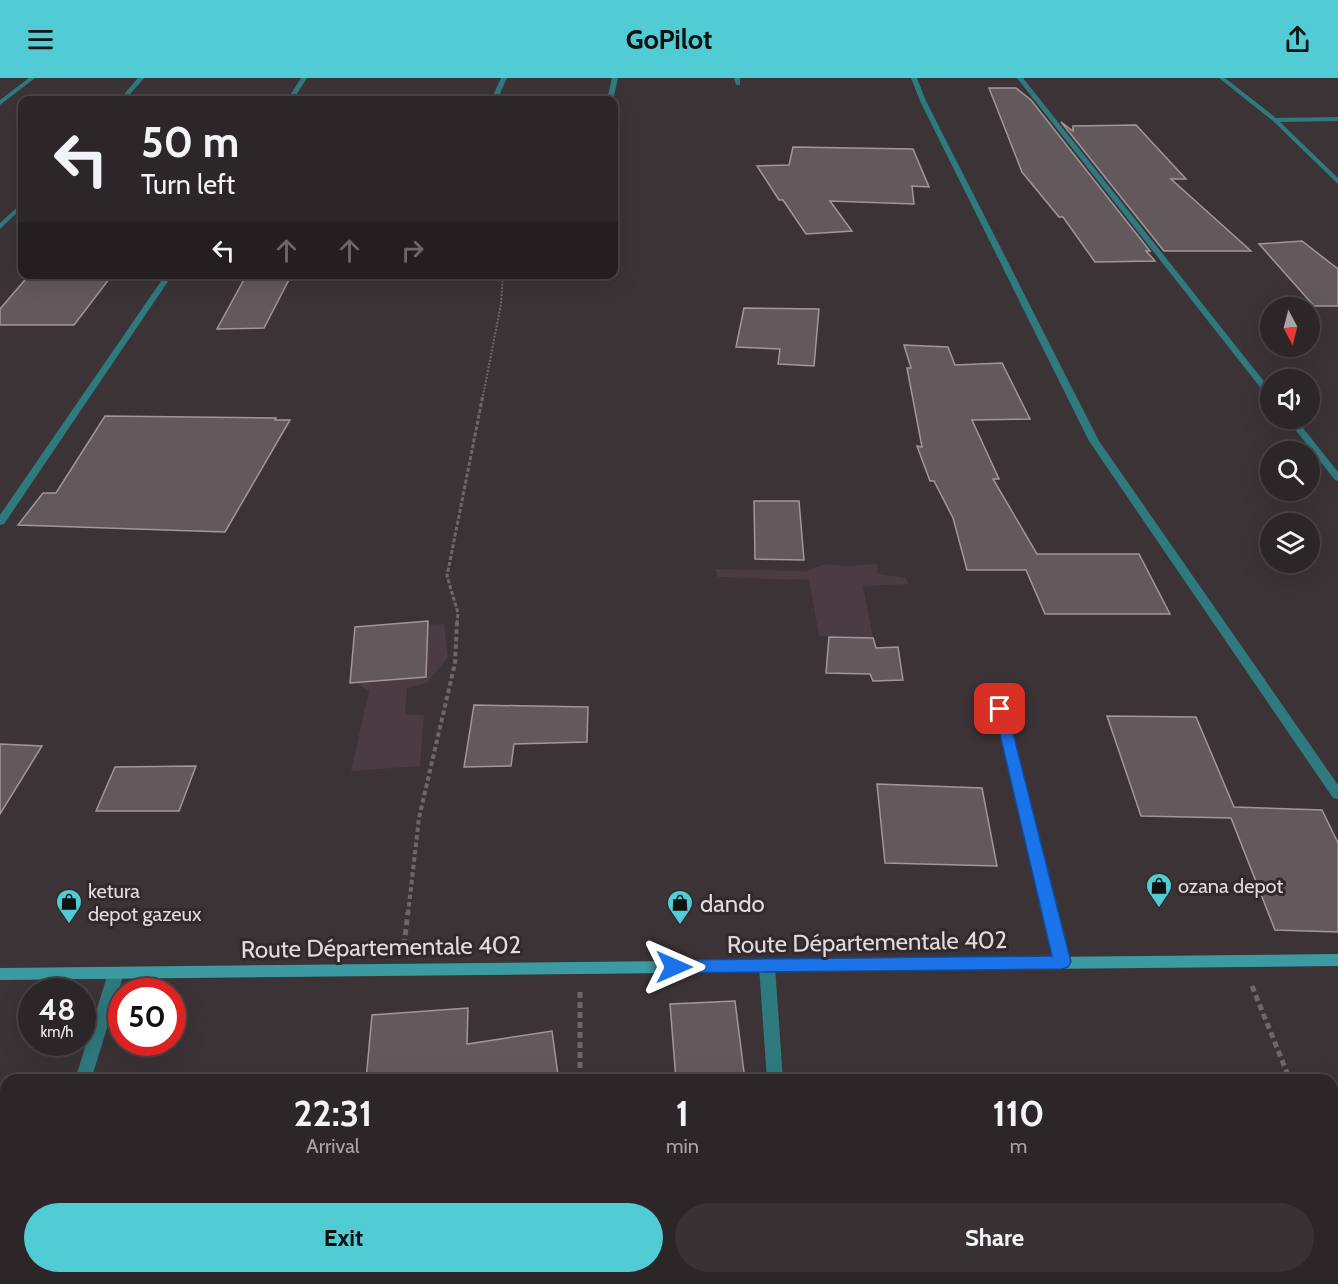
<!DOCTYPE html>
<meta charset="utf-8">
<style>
body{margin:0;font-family:Cabin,sans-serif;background:#393235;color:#f1f3f6;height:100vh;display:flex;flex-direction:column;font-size:22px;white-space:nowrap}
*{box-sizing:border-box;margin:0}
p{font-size:20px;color:#a7a5a8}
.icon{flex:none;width:33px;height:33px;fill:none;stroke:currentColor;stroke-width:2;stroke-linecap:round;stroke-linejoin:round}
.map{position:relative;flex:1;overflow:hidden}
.sheet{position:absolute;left:0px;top:996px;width:1338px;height:210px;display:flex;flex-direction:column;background:#2d2629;border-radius:18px 18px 0 0;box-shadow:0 6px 24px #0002,0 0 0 2px #484346}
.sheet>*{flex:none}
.banner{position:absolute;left:18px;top:18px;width:600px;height:183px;border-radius:12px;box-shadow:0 6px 24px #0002,0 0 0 2px #484346;background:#2d2629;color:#f1f3f6;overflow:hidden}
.needle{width:39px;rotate:173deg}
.tools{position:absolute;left:1260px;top:219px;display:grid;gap:12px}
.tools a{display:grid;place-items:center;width:60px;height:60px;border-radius:50%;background:#2d2629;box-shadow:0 6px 24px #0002,0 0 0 2px #484346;font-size:30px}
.speed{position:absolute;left:18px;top:900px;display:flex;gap:12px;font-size:30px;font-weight:700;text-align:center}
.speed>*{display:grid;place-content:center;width:78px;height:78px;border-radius:50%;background:#2d2629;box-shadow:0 6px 24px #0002,0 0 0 2px #484346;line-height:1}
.speed small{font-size:15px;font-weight:400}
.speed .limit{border:9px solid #d22;background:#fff;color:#111}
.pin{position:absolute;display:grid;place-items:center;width:51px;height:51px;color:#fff;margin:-26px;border-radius:12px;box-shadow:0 3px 9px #0006}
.me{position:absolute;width:66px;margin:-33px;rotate:90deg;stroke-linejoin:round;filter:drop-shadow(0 0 4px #0008)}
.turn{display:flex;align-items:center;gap:21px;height:126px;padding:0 24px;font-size:27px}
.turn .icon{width:78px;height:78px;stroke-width:2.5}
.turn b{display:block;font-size:42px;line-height:51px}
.lanes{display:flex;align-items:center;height:57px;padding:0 24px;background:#0003;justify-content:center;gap:30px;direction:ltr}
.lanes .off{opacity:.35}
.eta{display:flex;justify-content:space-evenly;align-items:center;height:102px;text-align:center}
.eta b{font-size:36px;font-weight:800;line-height:42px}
.action{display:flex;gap:12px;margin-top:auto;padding:12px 24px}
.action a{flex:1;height:69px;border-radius:36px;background:#51ccd4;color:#111;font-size:24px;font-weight:800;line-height:69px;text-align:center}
.action a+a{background:#393235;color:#f1f3f6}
header{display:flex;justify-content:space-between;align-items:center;height:78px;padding:0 24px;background:#51ccd4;color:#111;font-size:27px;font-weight:800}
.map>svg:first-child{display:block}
.built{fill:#4b3b42}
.building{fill:#63595d;stroke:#a2969b;stroke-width:1.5}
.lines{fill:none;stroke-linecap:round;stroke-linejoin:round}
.path-far3{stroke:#6e666a;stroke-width:2;stroke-dasharray:2 1.5;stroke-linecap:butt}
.path-far2{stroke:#6e666a;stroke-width:3;stroke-dasharray:4 2;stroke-linecap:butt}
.path-far1{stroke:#6e666a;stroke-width:4;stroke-dasharray:4.5 3;stroke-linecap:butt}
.path{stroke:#6e666a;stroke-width:5;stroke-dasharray:6 4;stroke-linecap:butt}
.service{fill:#2f7a7f;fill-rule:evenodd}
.minor{fill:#2f7a7f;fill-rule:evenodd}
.secondary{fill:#3c9ba2;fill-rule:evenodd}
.route{fill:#1a73e8;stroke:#114b97;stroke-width:1.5}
.labels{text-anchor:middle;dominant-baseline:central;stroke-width:6;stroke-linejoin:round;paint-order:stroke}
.poi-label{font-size:20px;fill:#e1dbde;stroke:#32292d;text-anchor:start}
.near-poi-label{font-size:24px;fill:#e1dbde;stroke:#32292d;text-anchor:start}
.near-street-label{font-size:24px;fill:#e1dbde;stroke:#32292d}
</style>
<header><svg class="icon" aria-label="menu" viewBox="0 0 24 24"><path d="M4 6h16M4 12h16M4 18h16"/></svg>GoPilot<svg class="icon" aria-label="share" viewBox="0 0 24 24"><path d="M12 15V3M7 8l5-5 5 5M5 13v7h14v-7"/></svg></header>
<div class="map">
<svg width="1338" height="1206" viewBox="0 0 1338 1206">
<rect width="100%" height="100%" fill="#3c3337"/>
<g class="built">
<path d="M825,486L847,488L877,486L878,496L906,500L909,506L863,508L873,560L819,558L809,502L718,499L715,491L807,493Z"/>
<path d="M444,546L448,579L427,605L407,610L405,636L424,637L420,688L351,693L369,613L350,601L355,549Z"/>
</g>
<g class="building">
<path d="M989,10H1016L1031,22L1150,173H1146L1155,183L1095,184L1063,139H1059L1022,94Z"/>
<path d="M1061,44L1073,53V48L1136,47L1186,101H1171L1251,173H1164Z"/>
<path d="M793,69L913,71L929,109L912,108L914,126L830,123L852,153L806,156L783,122H779L757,88L789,87Z"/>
<path d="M1302,163L1338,191V228H1314L1259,166Z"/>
<path d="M30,196H113L74,247H0V231Z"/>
<path d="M247,196H292L264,250L217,251Z"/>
<path d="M744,230L819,231L814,288L778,286L780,271L736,269Z"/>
<path d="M904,267L948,269L955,287L1002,285L1030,341L972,342L999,401H993L1037,476H1139L1170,536H1045L1026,492H967L953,440L934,403H930L917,368L922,369L907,290H911Z"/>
<path d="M105,338L276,340L275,342H290L225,454L18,447L43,415H56Z"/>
<path d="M754,423H799L804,482L755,481Z"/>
<path d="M428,543L426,599L350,605L355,549Z"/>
<path d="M829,559L873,560L876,570L898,569L903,602L873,603L870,596L826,595Z"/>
<path d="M474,627L588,629L587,664L514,666L511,688L464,689Z"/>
<path d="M1107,638L1196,639L1234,729L1322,732L1338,765V854L1275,852L1231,740L1141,738Z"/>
<path d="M0,666L42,668L0,736Z"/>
<path d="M196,688L179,733H96L115,689Z"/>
<path d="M877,706L982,710L997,788L885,785Z"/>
<path d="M735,923L745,1002H676L670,926Z"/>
<path d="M468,930L467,966L552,953L558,997L526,1002H366L372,937Z"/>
</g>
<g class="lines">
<path class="path-far3" d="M483,318L501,226L503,196"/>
<path class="path-far2" d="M457,546L458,535L447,498L483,317"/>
<path class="path-far1" d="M408,836L419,740L455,585L457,544"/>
<g class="path">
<path d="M404,867L408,834"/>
<path d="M1252,908L1290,1002"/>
<path d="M580,914V1002"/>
<path d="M1332,1106L1338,1121"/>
<path d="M579,1200V1206"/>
</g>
<path class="service" d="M1001,627L1007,631L1070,884L1067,888L1062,890L1057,888L1054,884L995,631Z"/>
<g class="minor">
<path d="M29,0H35L0,27V22Z"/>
<path d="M138,0H144L125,22H119Z"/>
<path d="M301,0H307L293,22H287Z"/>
<path d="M501,0H507L497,22H491Z"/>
<path d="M612,0H618L613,22H607Z"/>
<path d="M734,0H740V7H736Z"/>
<path d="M911,0H917L926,23L1099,363L1338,707V721L1333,720L1089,363L920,23Z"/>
<path d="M1017,0H1023L1270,311V319L1267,318Z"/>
<path d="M1219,0H1225L1276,40L1338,39V43L1280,44L1338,100V106L1273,43Z"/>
<path d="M22,125V130L0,151V145Z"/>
<path d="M166,196H173L4,446L0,447V437Z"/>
<path d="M1286,340H1295L1338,394V403L1335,402Z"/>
<path d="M767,882L772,884L775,888L783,1002H767L759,888L762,884Z"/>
<path d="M116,889L121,891L124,895L91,1002H75L108,895L111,891Z"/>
<path d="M13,1200H31L29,1206H11Z"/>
<path d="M801,1200H819L820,1206H802Z"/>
</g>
<path class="secondary" d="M1338,876V888L0,902V890Z"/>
</g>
<path class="route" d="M1000,627L1007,631L1071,884L1068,889L1062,891L674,895L668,893L665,889L668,884L674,882L1052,878L994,631Z"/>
<defs>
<symbol id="shop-pin" viewBox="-11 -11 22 30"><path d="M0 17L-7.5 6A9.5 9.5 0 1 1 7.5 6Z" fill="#51ccd4" stroke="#32292d"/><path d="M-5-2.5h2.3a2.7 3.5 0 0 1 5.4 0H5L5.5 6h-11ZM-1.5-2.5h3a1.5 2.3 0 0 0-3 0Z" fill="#111"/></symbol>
</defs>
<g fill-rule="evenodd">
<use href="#shop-pin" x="1144" y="793" width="30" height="40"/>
<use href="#shop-pin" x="54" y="809" width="30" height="40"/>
<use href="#shop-pin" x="665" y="810" width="30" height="40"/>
</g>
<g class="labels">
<g class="poi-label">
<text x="1178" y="808">ozana depot</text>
<text x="88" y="813">ketura<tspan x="88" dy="23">depot gazeux</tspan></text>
</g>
<g class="near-poi-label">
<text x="700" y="825">dando</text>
</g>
<g class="near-street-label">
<text transform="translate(867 864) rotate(-1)">Route Départementale 402</text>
<text transform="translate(381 869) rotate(-1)">Route Départementale 402</text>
</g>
</g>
</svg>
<div class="tools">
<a><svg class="needle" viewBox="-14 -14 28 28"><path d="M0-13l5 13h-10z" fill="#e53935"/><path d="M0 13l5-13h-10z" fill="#a7a5a8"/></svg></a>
<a><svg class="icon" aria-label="sound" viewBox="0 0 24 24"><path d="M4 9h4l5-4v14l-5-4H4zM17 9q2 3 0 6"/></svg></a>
<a><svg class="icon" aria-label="search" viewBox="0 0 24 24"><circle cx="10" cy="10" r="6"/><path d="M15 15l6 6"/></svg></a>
<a><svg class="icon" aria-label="layers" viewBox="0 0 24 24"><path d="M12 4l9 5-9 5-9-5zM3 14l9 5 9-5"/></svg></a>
</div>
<div class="speed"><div>48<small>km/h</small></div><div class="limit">50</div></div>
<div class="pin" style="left:1000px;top:631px;background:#d93025"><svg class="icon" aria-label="arrive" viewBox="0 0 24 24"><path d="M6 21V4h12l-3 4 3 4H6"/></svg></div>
<svg class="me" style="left:674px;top:889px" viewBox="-20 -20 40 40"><path d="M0-17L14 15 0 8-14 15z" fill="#1a73e8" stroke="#fff" stroke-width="4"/></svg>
<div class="banner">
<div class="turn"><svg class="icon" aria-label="left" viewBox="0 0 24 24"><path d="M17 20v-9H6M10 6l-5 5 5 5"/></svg><div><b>50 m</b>Turn left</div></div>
<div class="lanes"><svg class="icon" aria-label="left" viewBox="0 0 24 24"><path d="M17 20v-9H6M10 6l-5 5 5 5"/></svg><svg class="icon off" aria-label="ahead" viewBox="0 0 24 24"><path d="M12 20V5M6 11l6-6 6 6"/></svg><svg class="icon off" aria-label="ahead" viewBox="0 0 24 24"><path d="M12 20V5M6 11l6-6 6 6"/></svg><svg class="icon off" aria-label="right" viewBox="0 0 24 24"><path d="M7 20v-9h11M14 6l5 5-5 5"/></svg></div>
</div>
<section class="sheet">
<div class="eta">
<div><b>22:31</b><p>Arrival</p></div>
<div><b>1</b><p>min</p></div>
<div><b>110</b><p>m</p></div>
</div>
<div class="action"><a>Exit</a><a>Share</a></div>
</section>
</div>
